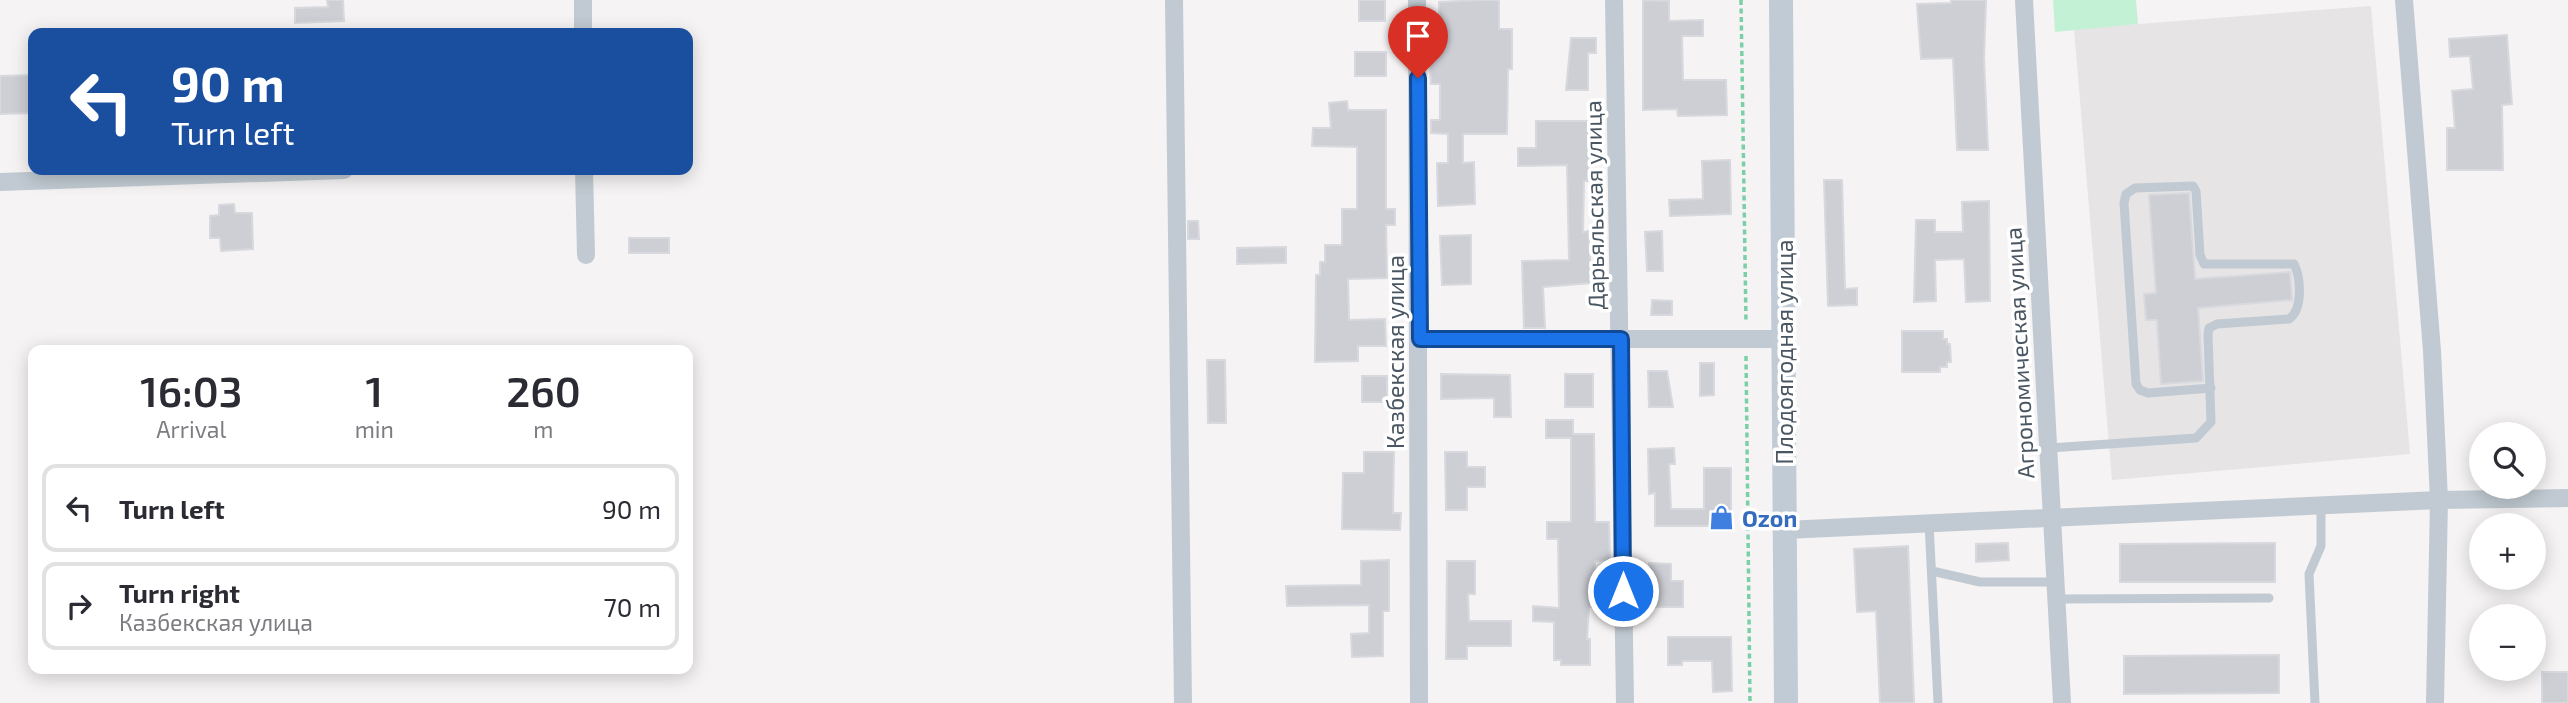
<!DOCTYPE html>
<meta charset="utf-8">
<style>
body{margin:0;font-family:"Exo 2",sans-serif;background:#f7f7f7;color:#2b2b33;height:100vh;display:flex;flex-direction:column;font-size:26px;white-space:nowrap}
*{box-sizing:border-box;margin:0}
p{font-size:23px;color:#7c7c81}
.icon{flex:none;width:38px;height:38px;fill:none;stroke:currentColor;stroke-width:2;stroke-linecap:round;stroke-linejoin:round}
.map{position:relative;flex:1;overflow:hidden}
.details{position:absolute;left:28px;top:345px;width:665px;height:329px;display:flex;flex-direction:column;background:#fff;border-radius:14px;box-shadow:0 4px 18px #0003}
.details>*{flex:none}
.top-card{position:absolute;left:28px;top:28px;width:665px;height:147px;border-radius:14px;box-shadow:0 4px 18px #0003;background:#1a4fa0;color:#fff;overflow:hidden}
.tools{position:absolute;left:2469px;top:422px;display:grid;gap:14px}
.tools a{display:grid;place-items:center;width:77px;height:77px;border-radius:50%;background:#fff;box-shadow:0 4px 18px #0003;font-size:35px}
.pin{position:absolute;display:grid;place-items:center;width:60px;height:60px;color:#fff;margin:-72px -30px;border-radius:50% 50% 50% 0;rotate:-45deg;box-shadow:0 0 7px #0007}
.pin .icon{rotate:45deg}
.me{position:absolute;width:77px;margin:-38px;rotate:0deg;stroke-linejoin:round;filter:drop-shadow(0 0 5px #0008)}
.turn{display:flex;align-items:center;gap:24px;height:147px;padding:0 28px;font-size:32px}
.turn .icon{width:91px;height:91px;stroke-width:2.5}
.turn b{display:block;font-size:49px;line-height:60px}
.eta{display:flex;justify-content:space-evenly;align-items:center;height:119px;text-align:center}
.eta b{font-size:42px;font-weight:600;line-height:49px}
ul{padding:0;list-style:none}
li{display:flex;align-items:center;gap:21px;height:88px;margin:0 14px 10px;padding:0 14px;border:4px solid #e1e1e2;border-radius:14px}
li div{flex:1}
li b{display:block;font-size:26px}
li em{font-style:normal}
.map>svg:first-child{display:block}
.education{fill:#e6e4e5}
.green{fill:#c3f1d5}
.building{fill:#cdcfd5;stroke:#d7d9de;stroke-width:2}
.lines{fill:none;stroke-linecap:round;stroke-linejoin:round}
.path{stroke:#7ad0a6;stroke-width:3.5;stroke-dasharray:5 3.5;stroke-linecap:butt}
.lane{stroke:#c1cad2;stroke-width:9}
.street{stroke:#c1cad2;stroke-width:18}
.secondary{stroke:#c1cbd6;stroke-width:24}
.route-casing{stroke:#114b97;stroke-width:18}
.route{stroke:#1a73e8;stroke-width:12}
.labels{text-anchor:middle;dominant-baseline:central;stroke-width:7;stroke-linejoin:round;paint-order:stroke}
.street-label{font-size:23px;fill:#4a5661;stroke:#fff}
.shop-label{font-size:23px;font-weight:bold;fill:#366cbe;stroke:#fff;text-anchor:start}
</style>
<div class="map">
<svg width="2568" height="703" viewBox="0 0 2568 703">
<rect width="100%" height="100%" fill="#f5f3f3"/>
<path class="education" d="M2371,6L2410,454L2112,480L2074,29Z"/>
<path class="green" d="M2053,0H2136L2138,24L2055,32Z"/>
<g class="building">
<path d="M327,0H343L344,21L295,23V8L328,7Z"/>
<rect x="1359" y="0" width="26" height="21"/>
<path d="M1481,0H1499V29H1512V69H1508L1507,134H1463V163L1474,162L1475,204L1438,206L1437,163H1448V134L1431,133V120H1440V84H1431L1428,28H1439V2Z"/>
<path d="M1643,0L1669,1V21L1703,20V36H1682L1683,80H1726L1727,115L1678,116L1677,109L1643,110Z"/>
<path d="M1951,0H1986L1984,58L1988,150H1957L1953,58L1921,59L1917,4L1951,3Z"/>
<path d="M2507,35L2512,104L2502,105L2503,170H2447V128H2455L2452,91L2473,89L2470,56L2450,57L2449,39Z"/>
<path d="M1571,38H1596V53H1588V90H1566Z"/>
<rect x="1355" y="52" width="31" height="24"/>
<path d="M33,75V113L0,114V76Z"/>
<path d="M1347,101L1348,110H1386V209H1395V225H1386L1387,278L1348,279L1349,320L1385,319L1386,346H1358V361L1315,362L1316,275H1320V262H1325V245H1342V209H1357V147L1312,146L1313,128H1331L1329,103Z"/>
<path d="M1536,121H1599V135H1589V181H1584L1583,232L1589,231L1591,283L1543,287L1545,328H1524L1522,261L1569,260L1567,165L1518,166V148H1536Z"/>
<path d="M1730,160L1731,214L1670,216L1669,200L1703,199L1702,161Z"/>
<path d="M1824,180H1842L1845,289L1857,288V305L1828,306Z"/>
<path d="M2189,193L2195,279L2290,272L2292,300L2198,308L2203,381L2161,384L2157,320H2146L2144,294L2156,293L2149,195Z"/>
<path d="M1989,201L1990,301L1966,302L1964,259L1935,260L1936,301L1914,302L1916,220H1935V232H1963L1962,202Z"/>
<path d="M234,204L235,213H252L253,249L221,251L220,238H210V216L219,215V205Z"/>
<path d="M1188,221H1198L1199,239H1188Z"/>
<path d="M1662,231L1663,271H1647L1645,232Z"/>
<path d="M1471,235V284L1442,285L1440,236Z"/>
<rect x="629" y="238" width="40" height="15"/>
<path d="M1286,247V263L1237,264V248Z"/>
<path d="M1652,300L1672,301V315H1651Z"/>
<path d="M1902,331H1943V339H1947V344H1950L1951,362H1947V367H1940V372H1902Z"/>
<path d="M1207,360H1225L1226,423H1208Z"/>
<path d="M1700,363H1714V395L1700,396Z"/>
<path d="M1648,371H1667L1673,407H1649Z"/>
<path d="M1441,374L1510,375L1511,417H1494V398L1441,399Z"/>
<rect x="1565" y="374" width="28" height="33"/>
<rect x="1362" y="376" width="25" height="26"/>
<path d="M1546,420H1573V434H1594L1595,522H1609L1610,560L1595,561V607H1589L1587,639H1590V665H1561V660H1554V622L1533,621V606L1559,608L1558,539H1547V522H1571V438H1546Z"/>
<path d="M1674,448L1675,464H1669L1671,509H1704V468H1731V526H1655V493L1649,494L1648,449Z"/>
<path d="M1364,452H1394L1393,513H1401L1400,530L1342,529L1343,473H1364Z"/>
<path d="M1445,452H1467V467H1485V487H1467V510H1446Z"/>
<path d="M2008,543L2009,560L1976,562V544Z"/>
<path d="M2275,543V582H2120V544Z"/>
<path d="M1908,546L1914,703H1880L1876,611L1857,612L1854,549Z"/>
<path d="M1389,560V611H1383V656L1352,657L1351,634L1369,633V605L1287,606L1286,586L1361,585V561Z"/>
<path d="M1447,561H1475V594H1468L1469,621H1511V646H1467V659H1446Z"/>
<path d="M1649,563L1671,564V581H1683V607H1649Z"/>
<path d="M1668,637H1731L1732,691L1713,692L1712,661H1682V665H1668Z"/>
<path d="M2279,655V693L2124,694V656Z"/>
<rect x="2542" y="672" width="26" height="31"/>
</g>
<g class="lines">
<g class="path">
<path d="M1741,0L1746,323"/>
<path d="M1746,356L1750,703"/>
</g>
<g class="lane">
<path d="M2050,448L2196,438L2211,422L2208,335L2209,328L2217,324L2289,319C2303,310 2301,278 2294,264H2204L2200,255L2196,191L2193,186L2135,188L2126,194L2124,203L2136,384L2140,390L2148,393L2211,388"/>
<path d="M1929,523L1938,703"/>
<path d="M1932,571L1980,582H2056"/>
<path d="M2057,599L2269,598"/>
<path d="M2315,703L2309,574L2321,546V506"/>
</g>
<g class="street">
<path d="M583,0V33"/>
<path d="M1174,0L1183,703"/>
<path d="M1417,0L1419,703"/>
<path d="M1614,0L1625,703"/>
<path d="M2024,0L2062,703"/>
<path d="M2404,0L2432,351L2439,500L2435,703"/>
<path d="M584,170L586,255"/>
<path d="M0,182L344,170"/>
<path d="M1420,339H1783"/>
<path d="M1785,530L2439,500L2568,498"/>
</g>
<path class="secondary" d="M1781,0L1786,703"/>
</g>
<g class="lines">
<defs>
<path id="route" d="M1418,78L1420,339H1621L1623,591"/>
</defs>
<use href="#route" class="route-casing"/>
<use href="#route" class="route"/>
</g>
<defs>
<symbol id="shop-bare" viewBox="-9 -9 18 18"><path d="M-5-2.5h2.3a2.7 3.5 0 0 1 5.4 0H5L5.5 6h-11ZM-1.5-2.5h3a1.5 2.3 0 0 0-3 0Z" fill="#3f7fe0" stroke="#fff" stroke-width="2.5" paint-order="stroke"/></symbol>
</defs>
<g fill-rule="evenodd">
<use href="#shop-bare" x="1704" y="500" width="35" height="35"/>
</g>
<g class="labels">
<g class="street-label">
<text transform="translate(1594 205) rotate(-91)">Дарьяльская улица</text>
<text transform="translate(1395 352) rotate(-90)">Казбекская улица</text>
<text transform="translate(1784 352) rotate(-90)">Плодоягодная улица</text>
<text transform="translate(2019 353) rotate(-93)">Агрономическая улица</text>
</g>
<g class="shop-label">
<text x="1742" y="518">Ozon</text>
</g>
</g>
</svg>
<div class="tools">
<a><svg class="icon" aria-label="search" viewBox="0 0 24 24"><circle cx="10" cy="10" r="6"/><path d="M15 15l6 6"/></svg></a>
<a>+</a>
<a>−</a>
</div>
<div class="pin" style="left:1418px;top:78px;background:#d93025"><svg class="icon" aria-label="arrive" viewBox="0 0 24 24"><path d="M6 21V4h12l-3 4 3 4H6"/></svg></div>
<svg class="me" style="left:1623px;top:591px" viewBox="-20 -20 40 40"><circle r="17" fill="#1a73e8" stroke="#fff" stroke-width="3"/><path d="M0-11L8 9 0 5-8 9z" fill="#fff"/></svg>
<div class="top-card">
<div class="turn"><svg class="icon" aria-label="left" viewBox="0 0 24 24"><path d="M17 20v-9H6M10 6l-5 5 5 5"/></svg><div><b>90 m</b>Turn left</div></div>
</div>
<section class="details">
<div class="eta">
<div><b>16:03</b><p>Arrival</p></div>
<div><b>1</b><p>min</p></div>
<div><b>260</b><p>m</p></div>
</div>
<ul>
<li><svg class="icon" aria-label="left" viewBox="0 0 24 24"><path d="M17 20v-9H6M10 6l-5 5 5 5"/></svg><div><b>Turn left</b></div><em>90 m</em></li>
<li><svg class="icon" aria-label="right" viewBox="0 0 24 24"><path d="M7 20v-9h11M14 6l5 5-5 5"/></svg><div><b>Turn right</b><p>Казбекская улица</p></div><em>70 m</em></li>
</ul>
</section>
</div>
